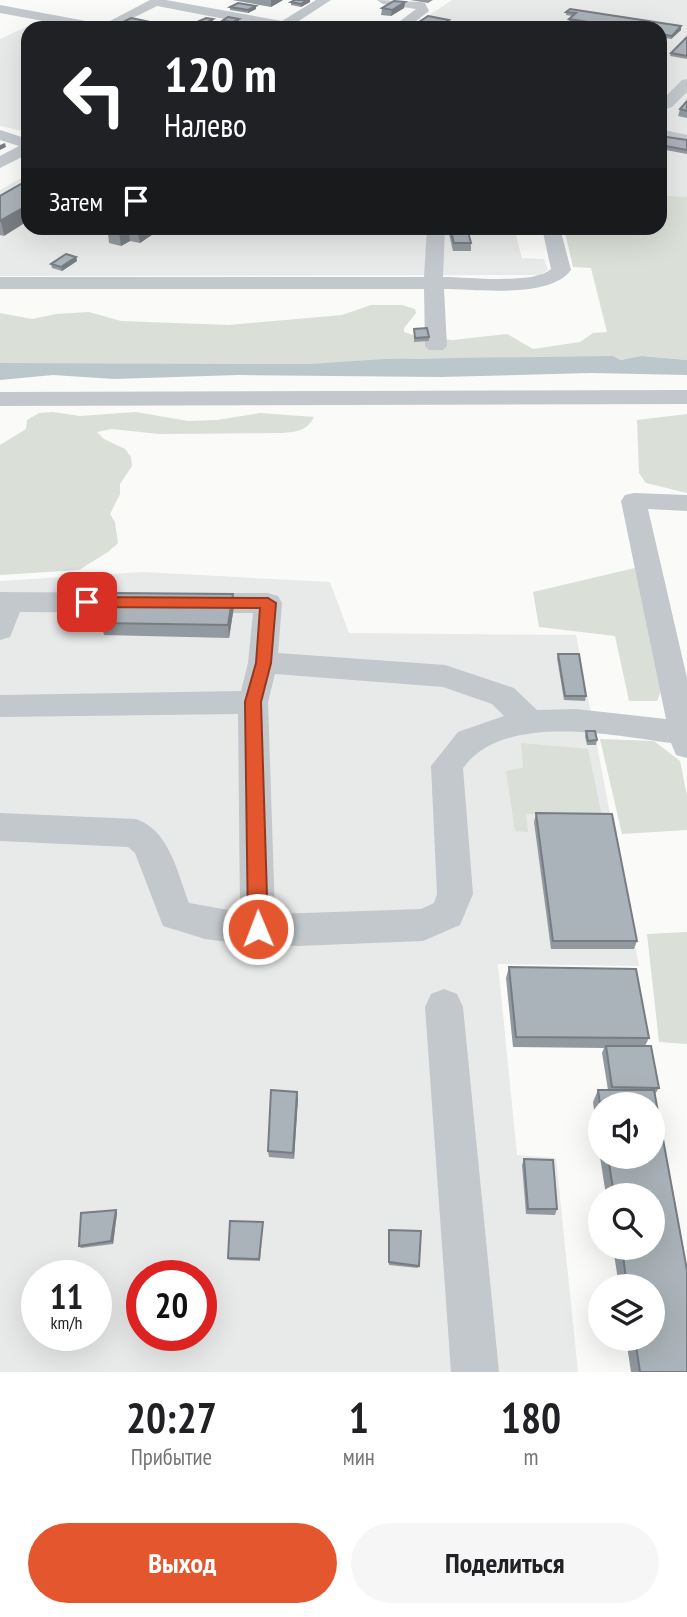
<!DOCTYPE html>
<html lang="ru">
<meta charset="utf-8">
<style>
body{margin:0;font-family:"PT Sans Narrow",sans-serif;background:#f6f6f6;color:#202124;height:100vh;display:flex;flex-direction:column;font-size:26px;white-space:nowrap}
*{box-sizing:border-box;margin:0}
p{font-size:23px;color:#757577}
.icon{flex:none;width:38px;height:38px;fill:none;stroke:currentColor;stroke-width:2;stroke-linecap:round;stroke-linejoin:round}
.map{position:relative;height:1372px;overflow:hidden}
.drawer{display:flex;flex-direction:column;background:#fff;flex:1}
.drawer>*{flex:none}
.guide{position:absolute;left:21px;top:21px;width:646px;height:214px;border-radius:21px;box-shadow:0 7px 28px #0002;background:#202124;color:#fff;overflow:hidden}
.fabs{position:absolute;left:588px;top:1092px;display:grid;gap:14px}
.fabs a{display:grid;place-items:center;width:77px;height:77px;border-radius:50%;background:#fff;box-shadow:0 7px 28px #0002;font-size:35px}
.speed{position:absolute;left:21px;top:1260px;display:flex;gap:14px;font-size:35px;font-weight:700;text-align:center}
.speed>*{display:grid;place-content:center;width:91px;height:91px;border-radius:50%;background:#fff;box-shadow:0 7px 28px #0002;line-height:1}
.speed small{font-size:18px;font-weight:400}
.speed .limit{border:10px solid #d22;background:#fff;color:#111}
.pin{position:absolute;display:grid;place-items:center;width:60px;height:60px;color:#fff;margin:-30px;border-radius:14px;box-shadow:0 4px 10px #0006}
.me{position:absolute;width:77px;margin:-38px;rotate:359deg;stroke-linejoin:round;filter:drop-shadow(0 0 5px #0008)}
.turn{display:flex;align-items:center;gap:24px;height:147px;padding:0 28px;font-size:32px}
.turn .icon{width:91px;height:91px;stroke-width:2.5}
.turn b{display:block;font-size:49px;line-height:60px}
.then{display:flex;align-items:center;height:66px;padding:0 28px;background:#0003;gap:14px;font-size:26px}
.eta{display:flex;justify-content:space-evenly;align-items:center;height:119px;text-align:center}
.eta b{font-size:42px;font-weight:700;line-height:49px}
.primary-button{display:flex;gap:14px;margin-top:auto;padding:14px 28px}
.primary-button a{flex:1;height:80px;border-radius:42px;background:#e4572e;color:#fff;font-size:28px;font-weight:700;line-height:80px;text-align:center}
.primary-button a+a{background:#f6f6f6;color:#202124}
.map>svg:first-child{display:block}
.built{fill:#e8e9e9;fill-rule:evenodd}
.green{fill:#dadfd7}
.water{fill:#bbc7cb}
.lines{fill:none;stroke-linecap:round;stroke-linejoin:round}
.minor{fill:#c3c8cc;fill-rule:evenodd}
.wall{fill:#929a9f}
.shaded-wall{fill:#777d82}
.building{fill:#aab3b9;stroke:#777d82;stroke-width:2}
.route{fill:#e4572e;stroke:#94391e;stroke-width:2}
</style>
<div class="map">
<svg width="687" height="1372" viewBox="0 0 687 1372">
<rect width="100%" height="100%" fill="#fafaf8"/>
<g class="built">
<path d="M452,0H687V197L660,195V28H410Z"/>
<path d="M37,22L71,28H28V132L0,126V39Z"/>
<path d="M28,174V228H514L522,258L544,259L548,270L539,275L0,276V190Z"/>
<path d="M143,572L330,582L349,633L576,635L639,966L498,964L517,1155L556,1158L578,1372H0V581ZM37,1276H96V1335H37ZM142,1276H201V1335H142Z"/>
</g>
<g class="green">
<path d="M660,195L687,197V360L643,356L620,360L424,358L309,364L0,363V313L32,319L56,314L89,312L121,321L229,325L342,315L371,305H402L415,309L416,313L404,328V332L419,337L453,340L507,334L533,349L580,342L593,333L607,332L591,268L573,267L564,228H660Z"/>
<path d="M53,412L80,416L136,412L188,421L217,420L260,413L314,417C307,431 296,432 281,433L159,434L112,429L97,432L104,439L125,449L131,457L132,466L120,484V494L110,514L115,522L118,543L108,552L79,570L0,575V445L26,429L27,420L39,413Z"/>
<path d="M687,414V493L646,483L639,473L637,420Z"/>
<path d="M639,567L665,680L657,701H629L615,636L539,627L533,592Z"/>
<path d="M600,739L654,741L680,761L687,796V830L622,834Z"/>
<path d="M521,743L588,749L602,816L526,814L528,832L515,831L506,771L523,768Z"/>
<path d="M687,932V1044L659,1042L647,934Z"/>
</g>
<path class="water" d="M613,356L620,360L642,356L687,360V375L591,373L440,377L238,375L114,379L53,375L0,380V363L309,364L385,359Z"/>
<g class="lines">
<g class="minor">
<path d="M150,0H166L282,21L316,0H331L288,28H272L157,6L121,24L116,25L110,21Z"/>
<path d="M377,0L421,2L425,3L429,11L407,28H391L416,9L383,4Z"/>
<path d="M0,5L102,24L109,28H81L0,13Z"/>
<path d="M687,79V92L672,107L660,111V102L682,80Z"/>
<path d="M660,129L687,135V145L660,139Z"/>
<path d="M0,130L28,139V154L0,168V156L19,146L0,140Z"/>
<path d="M427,228H445L443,277C469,277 533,285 551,269L542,228H560L571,270C550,299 477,289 444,289L447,346L443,350H429L425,346L424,289H0V277H424Z"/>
<path d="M687,390V404L0,406V392Z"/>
<path d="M634,493L687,495V511L648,509L687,678V758L676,755L671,743C611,735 504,712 463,768L473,894L460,925L423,941L298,946L236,943L205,939L163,926L135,853L128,847L0,841V813L136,819C170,831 177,872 189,903L240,912L238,714L0,717V695L241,691L248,663L253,613H194L184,610L180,603L184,596L194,593H268L278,596L282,603L278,653L445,665L514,688L537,710L576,709L666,719L621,501L625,495ZM275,674L443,687L492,704L504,716L458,732L431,766L437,894L434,903L421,909L275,914L268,702Z"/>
<path d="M0,592L148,593L158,596L162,603L158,610L148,613L20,612L10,637L0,640Z"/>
<path d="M444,989L457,994L463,1007L499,1372H451L425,1007L431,994Z"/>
</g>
</g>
<g class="wall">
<path d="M232,0H283L271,7Z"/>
<path d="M295,0H310V2L301,7L291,5V2Z"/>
<path d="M410,0H433L428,3Z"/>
<path d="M405,2L404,8L391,16L381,15L382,8Z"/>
<path d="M256,6V9L248,13L230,10V7Z"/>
<path d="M566,12L681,30L671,39L660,37V28H605L569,22V19L572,16L566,15Z"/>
<path d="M239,19V22L233,26L222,24V21Z"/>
<path d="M146,21V24L138,28L123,25V22Z"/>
<path d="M197,22H213L205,27L197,25Z"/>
<path d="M687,37V59L670,56L671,53Z"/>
<path d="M687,101V118L678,116L680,109Z"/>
<path d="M660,136L687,140V154L660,149Z"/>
<path d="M0,196L4,236L0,235Z"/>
<path d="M98,228H162L140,243L130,241L121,246L109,243L108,234L99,232Z"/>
<path d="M450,228H467L471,243V251H453L449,234Z"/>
<path d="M76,257L77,261L62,271L52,268L51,264Z"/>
<path d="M414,329L429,337V341L414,342Z"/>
<path d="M234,606L229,638L104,635L101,623Z"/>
<path d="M558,654L586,696L585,701L564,700L557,658Z"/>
<path d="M586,731L597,740L596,745H587L585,736Z"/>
<path d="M536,813L637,941L634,949H551L534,822Z"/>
<path d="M509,967L649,1038L645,1046L659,1088L655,1094L687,1372H631L626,1339H653V1286H619L613,1248H653V1195H606L600,1157H653L600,1104V1156L593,1102L598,1090H608L602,1053L604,1048L513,1047L506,978Z"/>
<path d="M298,1098L294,1159L269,1157L268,1151Z"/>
<path d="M524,1159L557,1209L555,1215L526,1214L522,1165Z"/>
<path d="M116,1210L117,1213L113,1244L81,1248L79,1246Z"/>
<path d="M263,1225L260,1261L229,1260L228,1258Z"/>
<path d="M389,1230L421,1231L418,1268L389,1265Z"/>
</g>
<g class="shaded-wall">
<path d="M271,0H283L271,7Z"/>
<path d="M307,0H310V2L301,7V4Z"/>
<path d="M405,2L404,8L391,16L392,10Z"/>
<path d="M256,6V9L248,13V10Z"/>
<path d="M213,19V22L205,27L204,24Z"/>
<path d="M239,19V22L233,26V22Z"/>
<path d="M449,20V28H437Z"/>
<path d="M146,21V24L138,28L137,25Z"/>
<path d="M681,26V30L671,39L672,36Z"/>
<path d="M5,143L6,147L0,150V145Z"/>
<path d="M28,205V221L4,236L1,221Z"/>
<path d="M125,228H128L130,241L121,246L119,232Z"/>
<path d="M139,228H162L140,243L137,229Z"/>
<path d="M76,257L77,261L62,271L61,267Z"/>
<path d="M233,594L234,606L229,638L228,625Z"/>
<path d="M297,1092L298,1098L294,1159L293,1153Z"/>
<path d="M116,1210L117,1213L113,1244L111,1241Z"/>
</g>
<g class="building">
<path d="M295,0H307L301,4L291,2Z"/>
<path d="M394,1L405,2L392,10L382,8Z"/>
<path d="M238,3L256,6L248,10L230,7Z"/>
<path d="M570,9L681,26L672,36L660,34V28H626L569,19L576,13L566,12Z"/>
<path d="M428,16L449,20L437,28H410Z"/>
<path d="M228,17L239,19L233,22L222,21Z"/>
<path d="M131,18L146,21L137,25L123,22Z"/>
<path d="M206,18L213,19L204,24L197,22Z"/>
<path d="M256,23L268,25L263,28L249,27Z"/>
<path d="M687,37V56L671,53Z"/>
<path d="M687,101V111L680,109Z"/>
<path d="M660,136L687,140V150L660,145Z"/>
<path d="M28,180V205L0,221V196Z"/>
<path d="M108,228H125L119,232L107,229Z"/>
<path d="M450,228H467L471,243H454Z"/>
<path d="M66,254L76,257L61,267L51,264Z"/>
<path d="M427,328L429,337L415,338L414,329Z"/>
<path d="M111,593L233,594L228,625L101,623Z"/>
<path d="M558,654H579L586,696H565Z"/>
<path d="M586,731H595L597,740L588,741Z"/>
<path d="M536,813L612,814L637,941H553Z"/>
<path d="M509,967L636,969L649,1038L516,1037Z"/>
<path d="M606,1046H651L659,1088L612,1087Z"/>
<path d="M271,1090L297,1092L293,1153L268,1151Z"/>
<path d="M598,1090H654L687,1270V1372H640L635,1339H653V1286H627L622,1248H653V1195H614L608,1157H653V1104H600Z"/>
<path d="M524,1159L553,1160L557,1209H528Z"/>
<path d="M116,1210L111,1241L79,1246L81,1213Z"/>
<path d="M230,1221L263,1222L259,1259L228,1258Z"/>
<path d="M389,1230L421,1231L419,1266L389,1262Z"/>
</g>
<path class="route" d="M87,597L268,598L276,603L271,663L261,702L268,929L265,935L258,938L251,935L248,929L245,702L256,663L260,608L87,607L80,602Z"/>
</svg>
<div class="fabs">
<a><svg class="icon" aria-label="sound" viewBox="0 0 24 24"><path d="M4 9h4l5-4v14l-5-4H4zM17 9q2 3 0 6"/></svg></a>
<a><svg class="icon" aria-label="search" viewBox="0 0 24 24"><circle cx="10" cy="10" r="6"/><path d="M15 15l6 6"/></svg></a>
<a><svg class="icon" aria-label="layers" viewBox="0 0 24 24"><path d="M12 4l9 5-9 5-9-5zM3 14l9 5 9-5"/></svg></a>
</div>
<div class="speed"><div>11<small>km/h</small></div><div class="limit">20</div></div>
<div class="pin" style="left:87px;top:602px;background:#d93025"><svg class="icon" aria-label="arrive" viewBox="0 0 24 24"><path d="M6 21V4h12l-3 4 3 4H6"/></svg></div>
<svg class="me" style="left:258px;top:929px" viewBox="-20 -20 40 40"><circle r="17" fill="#e4572e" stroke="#fff" stroke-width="3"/><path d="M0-11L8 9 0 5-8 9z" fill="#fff"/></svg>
<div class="guide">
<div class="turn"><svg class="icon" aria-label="left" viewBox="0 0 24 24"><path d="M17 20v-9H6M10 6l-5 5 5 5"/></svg><div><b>120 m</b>Налево</div></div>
<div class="then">Затем<svg class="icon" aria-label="arrive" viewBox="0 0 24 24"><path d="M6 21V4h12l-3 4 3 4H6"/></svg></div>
</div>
</div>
<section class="drawer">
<div class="eta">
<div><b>20:27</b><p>Прибытие</p></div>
<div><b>1</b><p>мин</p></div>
<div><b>180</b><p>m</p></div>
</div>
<div class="primary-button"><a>Выход</a><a>Поделиться</a></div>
</section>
